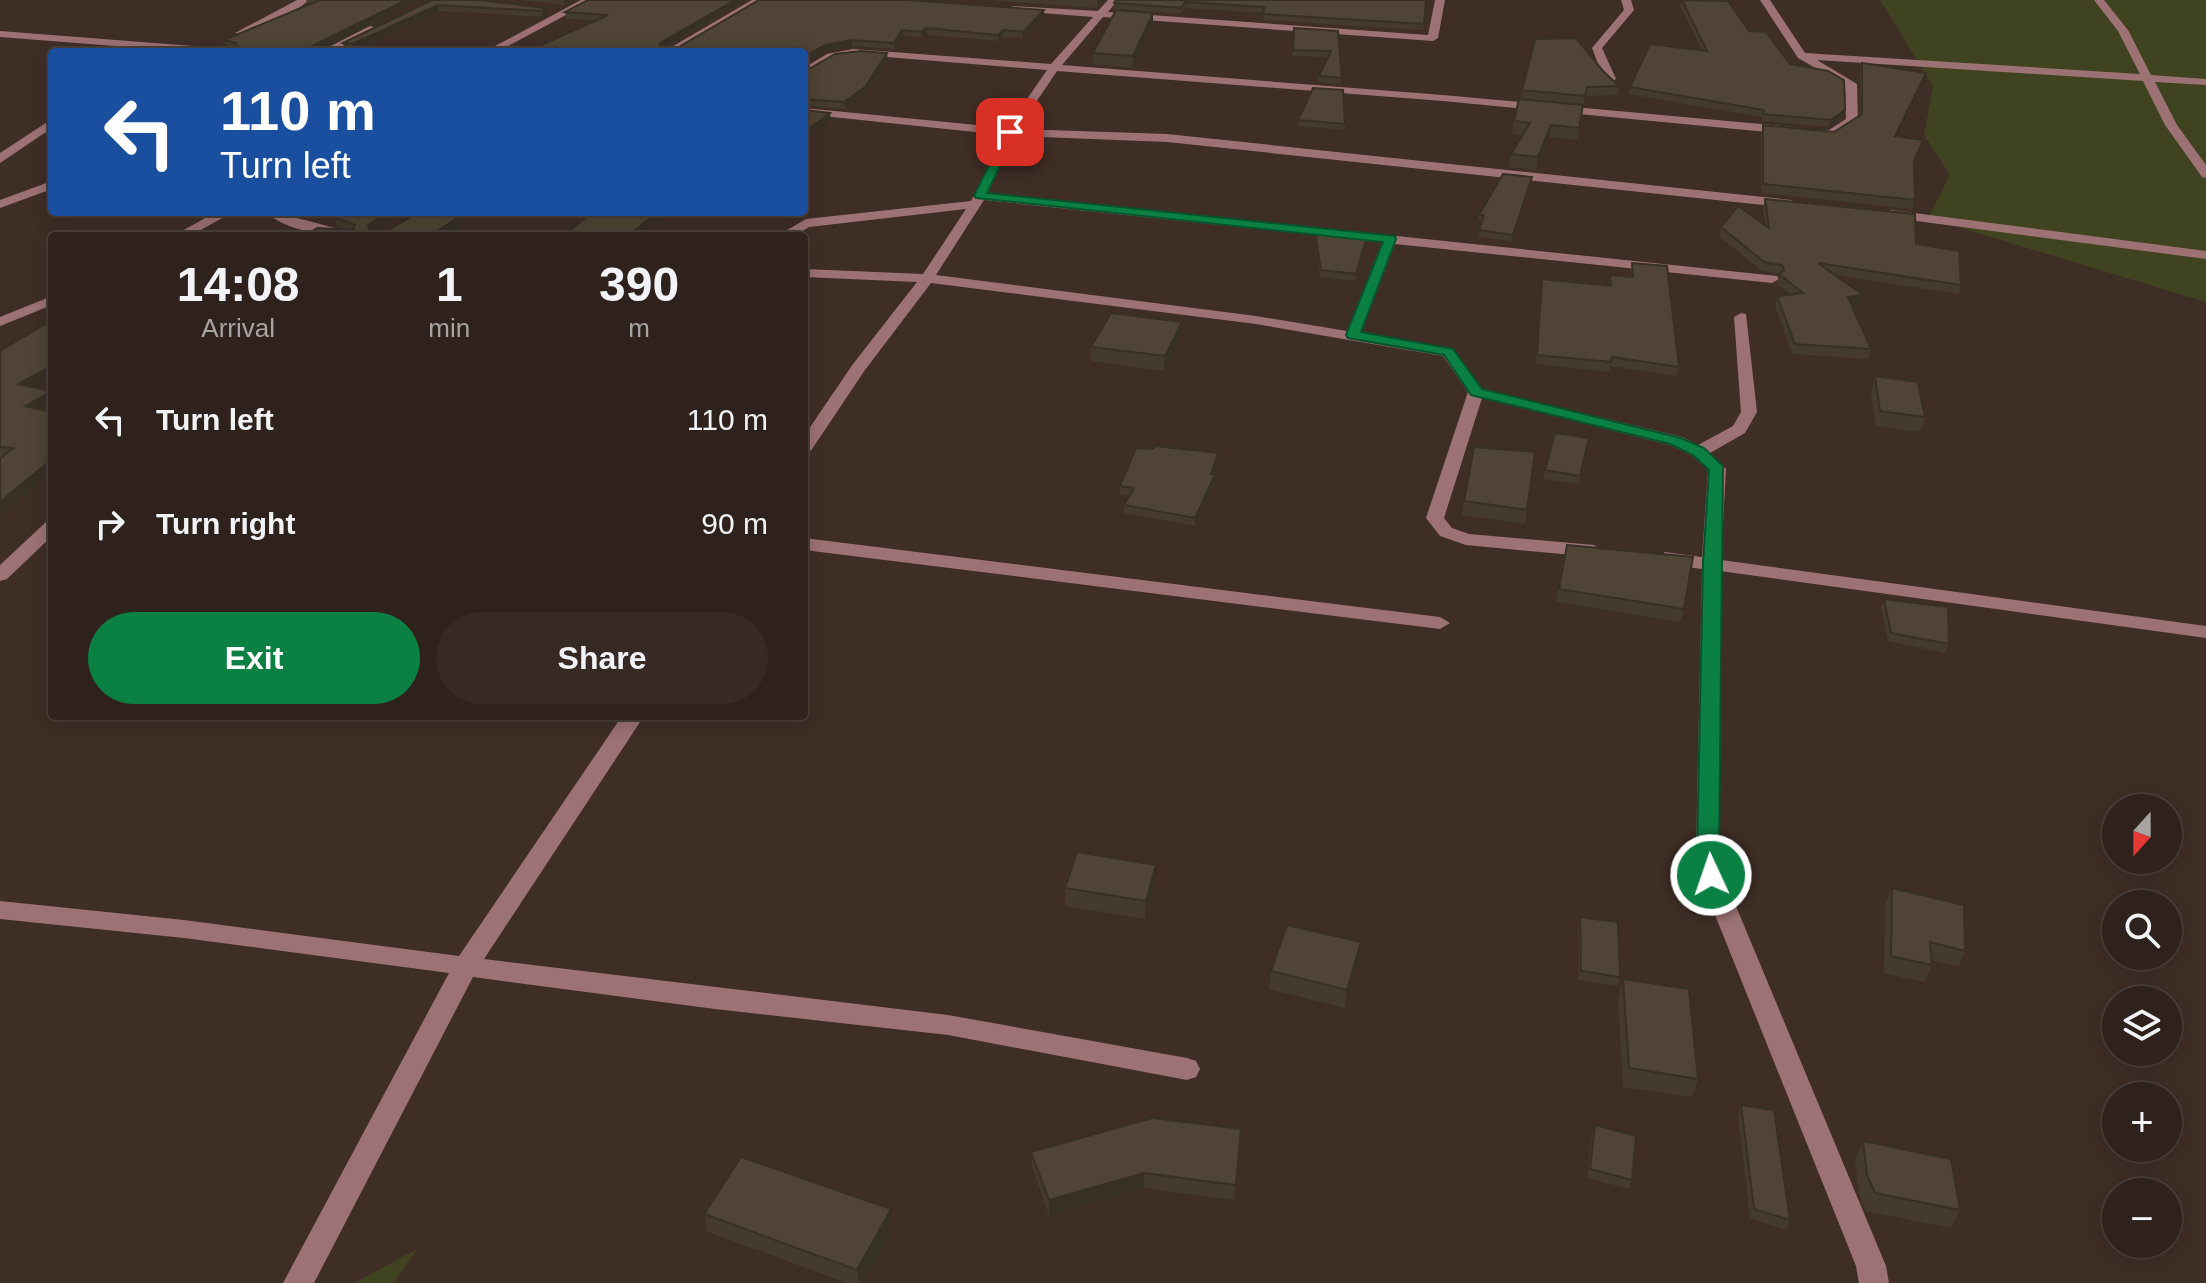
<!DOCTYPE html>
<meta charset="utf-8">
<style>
body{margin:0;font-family:Helvetica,sans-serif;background:#372a25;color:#f1f3f6;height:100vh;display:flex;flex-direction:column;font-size:30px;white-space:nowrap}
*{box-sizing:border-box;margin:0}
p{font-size:26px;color:#a7a4a3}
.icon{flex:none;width:44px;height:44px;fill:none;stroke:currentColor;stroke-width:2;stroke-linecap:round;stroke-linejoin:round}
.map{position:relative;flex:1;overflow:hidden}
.panel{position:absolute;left:48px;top:232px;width:760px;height:488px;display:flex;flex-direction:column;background:#2f221c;border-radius:8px;box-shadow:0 4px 20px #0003,0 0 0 2px #4a3f3b}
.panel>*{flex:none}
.top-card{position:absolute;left:48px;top:48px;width:760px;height:168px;border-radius:8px;box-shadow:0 4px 20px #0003,0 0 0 2px #4a3f3b;background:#1a4fa0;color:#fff;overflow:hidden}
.needle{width:52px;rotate:201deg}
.tools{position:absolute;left:2102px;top:794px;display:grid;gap:16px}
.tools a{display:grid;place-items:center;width:80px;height:80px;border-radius:50%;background:#2f221c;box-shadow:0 4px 20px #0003,0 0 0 2px #4a3f3b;font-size:40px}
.pin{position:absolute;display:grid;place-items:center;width:68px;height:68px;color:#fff;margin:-34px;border-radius:16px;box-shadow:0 4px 12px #0006}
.me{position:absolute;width:88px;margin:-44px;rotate:357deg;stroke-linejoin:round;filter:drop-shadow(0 0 6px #0008)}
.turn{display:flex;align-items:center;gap:28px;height:168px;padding:0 40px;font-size:36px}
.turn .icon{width:104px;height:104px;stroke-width:2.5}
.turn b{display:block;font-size:56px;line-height:68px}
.eta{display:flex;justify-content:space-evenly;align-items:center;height:136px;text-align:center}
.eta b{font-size:48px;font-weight:800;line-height:56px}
.cta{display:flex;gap:16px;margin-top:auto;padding:16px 40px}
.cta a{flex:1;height:92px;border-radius:48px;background:#0b8043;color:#fff;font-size:32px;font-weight:800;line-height:92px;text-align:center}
.cta a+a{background:#372a25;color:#f1f3f6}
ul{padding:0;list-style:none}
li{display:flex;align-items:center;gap:24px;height:104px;padding:0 40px}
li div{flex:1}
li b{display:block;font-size:30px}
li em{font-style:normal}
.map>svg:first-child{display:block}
.green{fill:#404320}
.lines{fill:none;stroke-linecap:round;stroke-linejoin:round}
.minor{fill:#9d7274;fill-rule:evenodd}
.wall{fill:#443a2e}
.shaded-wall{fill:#373025}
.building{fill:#4f4435;stroke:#373025;stroke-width:2}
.route{fill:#0b8043;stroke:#07532c;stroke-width:2}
</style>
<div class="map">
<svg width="2206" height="1283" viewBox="0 0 2206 1283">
<rect width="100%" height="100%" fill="#3f2e26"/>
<g class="green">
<path d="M1880,0H2206V302L1928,218L1950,175L1924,135L1933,86Z"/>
<path d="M417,1249L394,1283H354Z"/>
</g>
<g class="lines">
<g class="minor">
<path d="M297,0H309C297,11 249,41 235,33Z"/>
<path d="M581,0H594L497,52H484Z"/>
<path d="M752,0H764L676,52H663Z"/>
<path d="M1108,0H1118L1108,12L1428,35L1435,0H1445L1438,38L1433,41L1103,17L1062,65L1443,95L1793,127V133L1789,134L1443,101L1057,71L1018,129L1167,134L1791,200L1798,204L1791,208L1167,142L1014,136L988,193L1777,276L1779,279L1772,283L1395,244L1361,333L1453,349L1482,389L1682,437L1698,445L1733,426L1741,412L1734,317L1741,313L1746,314L1757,412L1745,433L1710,453L1726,469L1721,560L2206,626V638L1720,571V854L1723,875L1886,1266L1889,1283H1859L1856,1266L1699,875L1696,854L1702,569L1665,564L1656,558L1665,552L1702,557L1708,470L1693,456L1670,445L1482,398L1444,518L1452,528L1469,534L1594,545L1603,551L1594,557L1466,545L1440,536L1426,518L1468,392L1443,356L1256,324L931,283L865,370L810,452L804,453V436L853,364L917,282L804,277V269L923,274L966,209L809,227L794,236H777L806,219L971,201L1003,135L804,114V108L1007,128L1047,70L862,55L835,58L804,76V68L827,54L853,49L1051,64L1093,17L1016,11L1011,8L1012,6L1098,11ZM984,200L1382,242L1347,331L1256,316L936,275Z"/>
<path d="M1621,0H1631L1634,10L1602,48L1616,79L1610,82L1604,79L1592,48L1624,10Z"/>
<path d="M1760,0H1770L1805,53L2140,74L2118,31L2094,0H2104L2128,30L2151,75L2206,79V85L2155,82L2177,125L2206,165V178L2202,177L2165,125L2143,81L1817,60L1857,84L1858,120L1836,137H1821V131L1829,130L1846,119L1845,85L1798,58Z"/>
<path d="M370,26L379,28L333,52H319Z"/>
<path d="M0,31L232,49L237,52H191L0,37Z"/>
<path d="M52,119V128L0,163V153Z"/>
<path d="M52,181V189L0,208V200Z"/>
<path d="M1891,210L2206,251V259L1886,217L1884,214Z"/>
<path d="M216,212H233L190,236H173Z"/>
<path d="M265,212C277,212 347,230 356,236C326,236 289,232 265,212Z"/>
<path d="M52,296V305L0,326V317Z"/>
<path d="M52,521V536L7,579L0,581V565L46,522Z"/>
<path d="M804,538L1440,617L1450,623L1440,629L804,550Z"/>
<path d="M622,716H644L484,959L948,1015L1187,1058L1196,1061L1200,1069L1196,1077L1187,1080L948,1035L715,1009L473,977L314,1283H283L449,973L184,938L0,919V901L184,920L459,956Z"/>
</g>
</g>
<g class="wall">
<path d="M306,0H419L318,52H194L232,48L226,46L224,40L308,4Z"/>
<path d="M432,0L546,8L547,15L543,17L439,11L354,51L344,50L343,43Z"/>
<path d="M519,0H575L565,5Z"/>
<path d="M588,0H746L665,48H677L1044,10V16L1023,38L1003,37L998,41L927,35L922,38L903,36L895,49L852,46L825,51L804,64V52H526L596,20L566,19L565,12Z"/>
<path d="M988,0H1104L1097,8Z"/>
<path d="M1426,0L1423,30L1263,20L1264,13L1184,8L1180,14L1114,9V3Z"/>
<path d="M1681,0L1749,31L1790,64L1843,117L1829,127L1762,121V117L1629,94L1630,87L1702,50L1680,6Z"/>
<path d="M1153,13V24L1133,68L1093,64V53Z"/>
<path d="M1294,28L1338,31L1341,84L1318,82L1319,76L1328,57L1292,56Z"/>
<path d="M888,60L866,94L845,109L804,106V72Z"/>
<path d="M1862,63L1923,81L1896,136L1920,149L1914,164L1915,200L1912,209L1761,193V134L1763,125L1834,132L1860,115V71Z"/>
<path d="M1603,71L1619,86L1618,95L1585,96L1584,105L1521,99L1522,90Z"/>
<path d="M1583,105L1577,140L1549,137L1536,170L1509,167L1511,154L1523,135L1512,134L1514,121Z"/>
<path d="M1298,120L1345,124V130L1297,126Z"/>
<path d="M1532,177L1512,241L1478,237L1482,222L1478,221L1479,215Z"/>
<path d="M1765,199L1916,244L1961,285L1958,294L1835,275L1863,295L1860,305L1852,306L1871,349L1868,359L1792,354L1775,306L1777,296L1791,295L1777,284L1779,274L1762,271L1719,236L1721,227L1765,225L1763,208Z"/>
<path d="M342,212H397L399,217L376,230H388L460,216L462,225L445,236H305L348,230L337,226L334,217Z"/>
<path d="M1315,232L1367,243L1355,281L1320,277L1315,239Z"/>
<path d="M1632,263L1679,367L1677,376L1610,366L1609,372L1536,364L1542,279L1608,286L1610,275L1631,277Z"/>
<path d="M1182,322V336L1164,371L1091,361V347Z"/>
<path d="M0,351L35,388L52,403L41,410L52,412L2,457H0Z"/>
<path d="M1875,376L1925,417L1920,432L1875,426L1871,392Z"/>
<path d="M1589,438L1579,484L1543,479L1545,470Z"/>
<path d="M1218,461L1213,475H1215V483L1195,526L1124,513V505L1130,495L1120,494V486Z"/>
<path d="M1464,501L1527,510L1525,524L1462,515Z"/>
<path d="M1567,545L1684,609L1680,622L1556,602Z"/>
<path d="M1884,599L1949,644L1945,653L1888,641L1881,608Z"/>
<path d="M1155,882L1145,919L1065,906V888Z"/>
<path d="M1892,888L1965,951L1958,967L1931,960L1932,965L1924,982L1884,973L1885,904Z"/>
<path d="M1580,917L1620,977L1617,986L1579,980L1578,926Z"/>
<path d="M1361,942L1359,961L1345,1008L1269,989L1271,971Z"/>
<path d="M1623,979L1698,1079L1692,1097L1623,1087L1618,998Z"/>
<path d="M1741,1105L1790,1220L1786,1230L1750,1218L1738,1115Z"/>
<path d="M1595,1125L1632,1180L1629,1189L1587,1178L1592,1134Z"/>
<path d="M1241,1129L1234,1200L1144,1188L1049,1215L1032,1167L1031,1152Z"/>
<path d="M1863,1141L1960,1210L1951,1228L1866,1211L1859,1194L1855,1160Z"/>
<path d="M704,1214L893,1228L863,1283H847L708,1232Z"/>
</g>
<g class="shaded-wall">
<path d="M406,0H419L318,52H300Z"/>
<path d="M564,0H575L565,5Z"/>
<path d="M735,0H746L661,49L660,47V43Z"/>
<path d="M1098,0H1104L1097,8V2Z"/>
<path d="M438,5L439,11L354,51L352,44Z"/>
<path d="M546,8L547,15L543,17L542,11Z"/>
<path d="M1044,10V16L1023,38V32Z"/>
<path d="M1153,13V24L1133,68V56Z"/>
<path d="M926,28L927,35L922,38L921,32Z"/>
<path d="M902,30L903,36L895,49L894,43Z"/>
<path d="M1003,30V37L998,41V35Z"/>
<path d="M852,40V46L825,51L804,64V57L825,45Z"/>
<path d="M887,53L888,60L866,94L845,109L844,102Z"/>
<path d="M1926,73L1923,81L1892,145L1895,136Z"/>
<path d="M1845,110L1843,117L1829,127L1831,120Z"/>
<path d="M830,113L831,120L804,140V132Z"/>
<path d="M1551,125L1549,137L1536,170L1538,157Z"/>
<path d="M1532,177L1531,183L1512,241L1513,235Z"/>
<path d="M390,212H397L399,217L371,233L368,225Z"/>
<path d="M657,212H668L640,236H629Z"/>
<path d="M460,216L462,225L445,236H430Z"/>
<path d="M1367,236V243L1355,281L1356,274Z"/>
<path d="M1863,295L1860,305L1846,307L1848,297Z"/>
<path d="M1182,322V336L1164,371L1165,356Z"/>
<path d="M52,366V378L23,394L18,384Z"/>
<path d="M52,391V403L29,416L25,406Z"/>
<path d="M1218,453V461L1211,483V474Z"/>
<path d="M52,459V473L0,516V502Z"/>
<path d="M1215,475V483L1195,526V518Z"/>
<path d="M1156,865L1155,882L1145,919L1146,901Z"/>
<path d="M1361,942L1359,961L1345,1008L1347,990Z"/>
<path d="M1144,1173V1188L1049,1215V1200Z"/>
<path d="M891,1209L893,1228L863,1283H859L857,1270Z"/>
</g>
<g class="building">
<path d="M320,0H406L300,52H194L203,48H237L236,43L224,40Z"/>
<path d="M432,0H480L546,8L542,11L438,5L352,44L343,43Z"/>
<path d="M588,0H735L660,43V47L677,48L759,0H908L1044,10L1023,32L1003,30L998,35L926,28L921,32L902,30L894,43L852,40L825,45L804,57V52H526L608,15L565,12Z"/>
<path d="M1116,0H1426L1424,24L1263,14L1264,7L1185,2L1181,8L1114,3Z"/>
<path d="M1682,0L1728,1L1749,31L1766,32L1790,64L1828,71L1844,80L1845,110L1831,120L1763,114L1764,110L1630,87L1650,44L1707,51Z"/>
<path d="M1116,10L1153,13L1133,56L1093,53Z"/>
<path d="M1294,28L1338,31L1342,78L1319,76L1331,51L1293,50Z"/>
<path d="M1576,38L1603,71L1619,86L1587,87L1585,96L1522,90L1535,39Z"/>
<path d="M861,51L887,53L865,87L844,102L804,99V72L835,54Z"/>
<path d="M1862,63L1926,73L1895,136L1923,140L1914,161L1915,200L1763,184V125L1834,132L1862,114Z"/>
<path d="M1313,88L1343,90L1345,124L1298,120Z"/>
<path d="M1519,99L1583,105L1579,128L1551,125L1538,157L1511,154L1530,123L1514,121Z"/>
<path d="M804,110L830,113L804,132Z"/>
<path d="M1503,174L1532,177L1513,235L1479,230L1484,215H1479Z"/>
<path d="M1765,199L1915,214L1916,244L1959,251L1961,285L1818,263L1863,295L1848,297L1871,349L1795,344L1777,296L1803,293L1779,274L1784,270L1782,265L1764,262L1721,227L1738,206L1769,228Z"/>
<path d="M342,212H390L368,225L370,230H388L420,212L460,216L430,236H305L317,228L353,230L355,225L334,217Z"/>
<path d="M593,212H657L629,236H562Z"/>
<path d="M280,231L303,236H271Z"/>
<path d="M1315,232L1367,236L1356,274L1321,270Z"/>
<path d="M1632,263L1667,266L1679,367L1612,357L1611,362L1537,355L1542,279L1611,286L1610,275L1633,277Z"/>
<path d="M1111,313L1182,322L1165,356L1091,347Z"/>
<path d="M52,320V366L18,384L52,391L25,406L52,412V459L0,502V459L13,448L0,447V351Z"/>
<path d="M1875,376L1918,382L1925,417L1880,411Z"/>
<path d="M1555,433L1589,438L1580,476L1545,470Z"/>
<path d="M1155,446L1218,453L1211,474L1215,475L1195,518L1124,505L1134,488L1120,486L1136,448L1153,449Z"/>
<path d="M1474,447L1535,452L1527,510L1464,501Z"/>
<path d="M1567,545L1693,557L1684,609L1559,589Z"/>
<path d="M1884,599L1948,607L1949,644L1891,633Z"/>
<path d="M1077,852L1156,865L1146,901L1065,888Z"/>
<path d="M1892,888L1964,905L1965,951L1930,942L1932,965L1891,956Z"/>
<path d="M1580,917L1618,922L1620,977L1581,971Z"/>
<path d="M1287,925L1361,942L1347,990L1271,971Z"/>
<path d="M1623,979L1689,989L1698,1079L1629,1068Z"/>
<path d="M1741,1105L1774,1110L1790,1220L1754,1209Z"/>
<path d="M1152,1118L1241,1129L1236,1185L1144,1173L1049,1200L1031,1152Z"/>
<path d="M1595,1125L1636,1136L1632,1180L1590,1169Z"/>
<path d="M1863,1141L1951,1159L1960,1210L1875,1193L1867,1175Z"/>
<path d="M741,1157L891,1209L857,1270L704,1214Z"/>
</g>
<path class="route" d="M1010,129L1016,132L987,193L1395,236L1396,239L1361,332L1453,349L1482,389L1681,438L1704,448L1723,466L1719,854L1721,875L1718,880H1703L1697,854L1703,563L1709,470L1693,455L1670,444L1471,395L1444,355L1348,338L1346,335L1383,242L976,198L974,196L1005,132Z"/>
</svg>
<div class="tools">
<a><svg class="needle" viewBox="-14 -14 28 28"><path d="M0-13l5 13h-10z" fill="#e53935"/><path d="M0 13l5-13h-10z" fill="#a7a4a3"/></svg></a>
<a><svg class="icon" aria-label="search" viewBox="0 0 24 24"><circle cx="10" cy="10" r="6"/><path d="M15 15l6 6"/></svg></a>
<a><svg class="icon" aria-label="layers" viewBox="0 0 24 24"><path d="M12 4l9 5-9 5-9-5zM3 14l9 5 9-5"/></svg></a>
<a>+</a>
<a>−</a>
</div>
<div class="pin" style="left:1010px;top:132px;background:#d93025"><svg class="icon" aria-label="arrive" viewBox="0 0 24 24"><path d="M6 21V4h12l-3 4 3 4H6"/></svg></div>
<svg class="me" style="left:1711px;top:875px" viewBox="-20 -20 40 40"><circle r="17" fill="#0b8043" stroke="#fff" stroke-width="3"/><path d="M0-11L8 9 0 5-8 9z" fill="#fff"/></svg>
<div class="top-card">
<div class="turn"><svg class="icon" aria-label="left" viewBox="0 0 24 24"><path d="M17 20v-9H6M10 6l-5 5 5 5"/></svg><div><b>110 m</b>Turn left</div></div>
</div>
<section class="panel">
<div class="eta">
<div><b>14:08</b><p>Arrival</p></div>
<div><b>1</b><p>min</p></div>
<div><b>390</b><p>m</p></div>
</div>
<ul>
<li><svg class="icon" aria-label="left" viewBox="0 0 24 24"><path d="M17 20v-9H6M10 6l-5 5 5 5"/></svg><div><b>Turn left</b></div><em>110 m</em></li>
<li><svg class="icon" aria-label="right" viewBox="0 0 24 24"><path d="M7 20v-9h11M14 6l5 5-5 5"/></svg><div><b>Turn right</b></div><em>90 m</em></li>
</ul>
<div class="cta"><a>Exit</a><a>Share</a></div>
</section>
</div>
